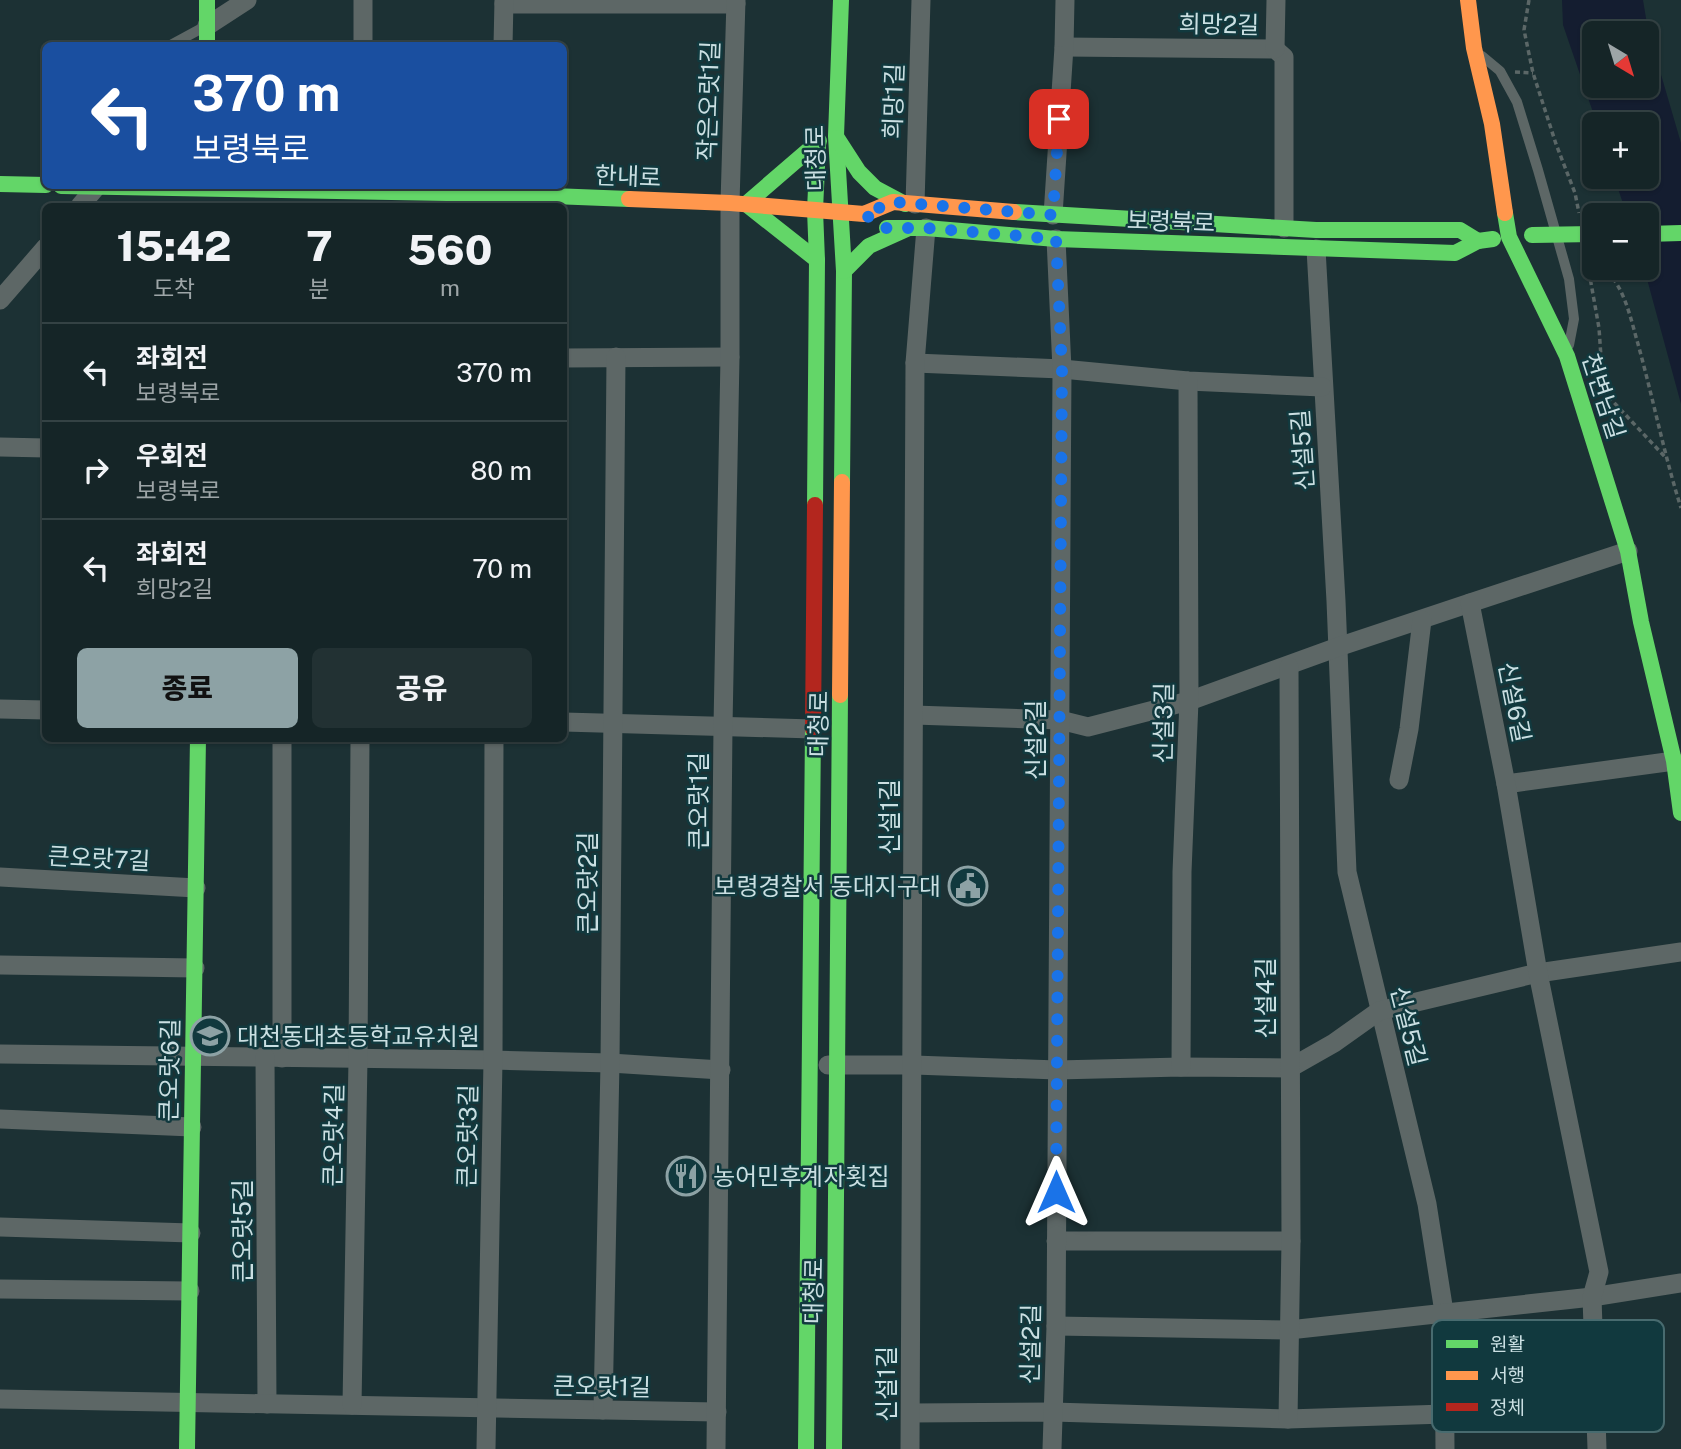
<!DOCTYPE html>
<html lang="ko">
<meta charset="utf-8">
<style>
body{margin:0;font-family:"Public Sans","Noto Sans KR",sans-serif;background:#223133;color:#f1f3f6;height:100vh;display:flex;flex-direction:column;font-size:26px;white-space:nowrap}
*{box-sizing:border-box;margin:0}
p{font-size:23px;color:#9da5a7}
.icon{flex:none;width:38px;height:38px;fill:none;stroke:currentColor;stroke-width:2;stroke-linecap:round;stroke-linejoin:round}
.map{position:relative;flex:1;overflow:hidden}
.side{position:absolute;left:42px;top:203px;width:525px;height:539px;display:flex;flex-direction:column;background:#152527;border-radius:10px;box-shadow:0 2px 5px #0004,0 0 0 2px #344244}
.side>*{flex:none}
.banner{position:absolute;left:42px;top:42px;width:525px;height:147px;border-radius:10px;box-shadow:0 2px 5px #0004,0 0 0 2px #344244;background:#1a4fa0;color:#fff;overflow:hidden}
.needle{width:46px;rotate:142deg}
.controls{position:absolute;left:1582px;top:21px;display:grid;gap:14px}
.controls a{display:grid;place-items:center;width:77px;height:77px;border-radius:10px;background:#152527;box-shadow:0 2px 5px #0004,0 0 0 2px #344244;font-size:35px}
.pin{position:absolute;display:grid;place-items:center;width:60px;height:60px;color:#fff;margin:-30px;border-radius:14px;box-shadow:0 4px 10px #0006}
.me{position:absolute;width:77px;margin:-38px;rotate:0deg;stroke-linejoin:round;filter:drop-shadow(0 0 5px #0008)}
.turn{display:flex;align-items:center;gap:24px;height:147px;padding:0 35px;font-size:32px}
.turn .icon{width:91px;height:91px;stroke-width:2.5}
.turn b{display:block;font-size:49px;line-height:60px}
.eta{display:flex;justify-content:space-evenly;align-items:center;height:119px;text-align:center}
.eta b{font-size:42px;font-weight:800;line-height:49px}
.cta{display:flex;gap:14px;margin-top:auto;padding:14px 35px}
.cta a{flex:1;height:80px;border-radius:10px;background:#8da2a5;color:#111;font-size:28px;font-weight:800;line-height:80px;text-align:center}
.cta a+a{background:#223133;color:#f1f3f6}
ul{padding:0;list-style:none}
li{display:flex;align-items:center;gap:21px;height:98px;padding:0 35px;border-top:2px solid #344244}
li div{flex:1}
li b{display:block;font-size:26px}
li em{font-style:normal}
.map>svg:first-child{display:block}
.water{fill:#141d30;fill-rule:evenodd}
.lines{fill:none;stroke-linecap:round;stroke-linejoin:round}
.path{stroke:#5b6767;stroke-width:3.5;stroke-dasharray:5 3.5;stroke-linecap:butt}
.lane{stroke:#5d6766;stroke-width:10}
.street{stroke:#5d6766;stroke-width:19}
.fast{stroke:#63d668;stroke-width:16}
.slow{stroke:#ff974d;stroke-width:16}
.jam{stroke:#b3261e;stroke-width:16}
.fast-bridge{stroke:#63d668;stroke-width:16}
.route{stroke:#1a73e8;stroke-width:12;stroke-dasharray:0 21.6}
.labels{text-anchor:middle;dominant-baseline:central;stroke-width:5;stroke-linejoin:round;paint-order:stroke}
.street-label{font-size:24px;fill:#cadfe2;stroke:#11393e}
.poi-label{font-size:24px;fill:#cadfe2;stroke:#11393e;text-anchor:start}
.key{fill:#11393e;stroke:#486b6f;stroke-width:2}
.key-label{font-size:19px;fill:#cadfe2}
</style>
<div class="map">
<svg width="1681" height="1449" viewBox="0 0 1681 1449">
<rect width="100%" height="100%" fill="#1c3134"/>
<path class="water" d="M1562,0H1643L1648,30L1681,143V404L1644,268H1647V215H1627L1614,177H1647V124H1597L1563,25ZM1594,33H1647V86H1594Z"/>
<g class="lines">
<g class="path">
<path d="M1529,0L1524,30L1533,73L1556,144L1575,193L1579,213"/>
<path d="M1515,72L1533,73"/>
<path d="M1586,255L1599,328L1603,386L1606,394L1666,458"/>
<path d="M1590,274L1609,273C1626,293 1631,320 1638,344C1653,398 1664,454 1681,508"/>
</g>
<g class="lane">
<path d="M169,46L204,27"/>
<path d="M1482,56L1500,71L1517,102L1538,170L1569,279L1574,319L1569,345"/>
</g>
<g class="street">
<path d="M363,0V46"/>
<path d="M504,4H736"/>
<path d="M207,26L247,0"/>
<path d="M503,46L504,0"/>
<path d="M1064,47L1275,49L1284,57V228"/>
<path d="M1275,49L1276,0"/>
<path d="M915,204L921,0"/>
<path d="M80,206L97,186"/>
<path d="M1053,215L1064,47L1065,0"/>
<path d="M1316,249L1336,601L1347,872L1427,1204L1444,1312L1445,1449"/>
<path d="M0,300L46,247"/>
<path d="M564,358L730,357"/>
<path d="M915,363L1062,369L1188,381L1322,387"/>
<path d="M0,447L46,448"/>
<path d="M0,709L46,710"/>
<path d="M914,715L1060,720L1088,727L1189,701L1338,647L1470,603"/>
<path d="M564,722L813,729"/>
<path d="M282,738V1058"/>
<path d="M1399,780L1409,729L1422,620"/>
<path d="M1506,784L1674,761"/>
<path d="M0,877L196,888"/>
<path d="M0,965L195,968"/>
<path d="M0,1054L493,1060L610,1063L721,1070"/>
<path d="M265,1057L267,1404"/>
<path d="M828,1065H914L1057,1070L1181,1067L1290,1068L1334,1043L1379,1011L1538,973L1681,952"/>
<path d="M1181,1067L1182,872L1189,701L1188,381"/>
<path d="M0,1119L192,1127"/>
<path d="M0,1227L191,1233"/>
<path d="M1056,1241H1291"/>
<path d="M0,1289L190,1291"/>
<path d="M1056,1326L1289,1330L1592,1297L1681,1283"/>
<path d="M0,1399L717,1412"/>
<path d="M352,1405L358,1059L360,738"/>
<path d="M603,1410L610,1063L616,357"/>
<path d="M911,1413L1053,1412L1288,1419L1445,1414"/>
<path d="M1288,1419L1291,1241L1289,667"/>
<path d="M486,1449L493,1060L494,738"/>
<path d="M716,1449L723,726L730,357V203L736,0"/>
<path d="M910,1449L915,363L926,228"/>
<path d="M1052,1449L1056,1326L1062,369L1056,239"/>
<path d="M1597,1449L1592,1297L1599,1272L1538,973L1506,784L1470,603L1628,551"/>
</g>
<g class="fast">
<path d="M207,0V46"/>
<path d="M841,0L836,136L844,271L842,482"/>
<path d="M837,138L859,172L875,188L905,204"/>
<path d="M0,184L46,185"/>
<path d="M61,186L501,194L629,199"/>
<path d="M1014,212L1316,230H1460L1478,241"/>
<path d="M1505,213L1509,237L1567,356L1628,551L1641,622L1674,761L1681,813"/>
<path d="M887,228H926L1056,239L1455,253L1478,241L1493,239"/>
<path d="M1647,234L1681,233"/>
<path d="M817,260L746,204L819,141"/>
<path d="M844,271L869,246L909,228"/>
<path d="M815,505L817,260L815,210L818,145"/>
<path d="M187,1449L198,738"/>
<path d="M806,1449L813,729"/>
<path d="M834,1449L840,695"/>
</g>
<g class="slow">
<path d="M1468,0L1474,48L1492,124L1505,213"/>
<path d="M629,199L730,203L864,214L893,202L1014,212"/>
<path d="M840,695L842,482"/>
</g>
<path class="jam" d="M813,729L815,505"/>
<path class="fast-bridge" d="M1532,235L1594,234"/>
</g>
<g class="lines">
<path class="route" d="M1056,1192L1062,369L1056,239L926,228H885L864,214L893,202L1053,215L1059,119"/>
</g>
<defs>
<symbol id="civic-ring" viewBox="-11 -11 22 22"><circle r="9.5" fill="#11393e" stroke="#8da2a5" stroke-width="1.5"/><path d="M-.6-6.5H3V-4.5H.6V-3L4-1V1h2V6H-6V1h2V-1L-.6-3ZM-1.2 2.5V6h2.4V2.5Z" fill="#8da2a5"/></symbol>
<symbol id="school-ring" viewBox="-11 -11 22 22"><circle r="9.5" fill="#11393e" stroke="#8da2a5" stroke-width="1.5"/><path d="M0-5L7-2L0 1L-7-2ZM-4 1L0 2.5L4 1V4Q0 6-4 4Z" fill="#8da2a5"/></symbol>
<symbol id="restaurant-ring" viewBox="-11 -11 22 22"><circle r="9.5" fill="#11393e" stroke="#8da2a5" stroke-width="1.5"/><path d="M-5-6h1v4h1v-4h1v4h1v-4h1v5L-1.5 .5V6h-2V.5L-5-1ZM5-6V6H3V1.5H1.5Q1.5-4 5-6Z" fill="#8da2a5"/></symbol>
</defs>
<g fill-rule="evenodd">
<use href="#civic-ring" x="946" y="864" width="44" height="44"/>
<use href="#school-ring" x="188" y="1014" width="44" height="44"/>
<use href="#restaurant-ring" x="664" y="1154" width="44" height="44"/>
</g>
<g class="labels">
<g class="street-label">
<text transform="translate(1219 24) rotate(1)">희망2길</text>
<text transform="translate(708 101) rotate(-88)">작은오랏1길</text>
<text transform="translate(893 101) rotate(-88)">희망1길</text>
<text transform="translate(815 158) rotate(-91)">대청로</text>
<text transform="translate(628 176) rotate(2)">한내로</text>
<text transform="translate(1171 221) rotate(2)">보령북로</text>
<text transform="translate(1604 396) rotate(72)">천변남길</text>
<text transform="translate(1302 450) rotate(-94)">신설5길</text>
<text transform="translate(1515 702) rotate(79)">신설6길</text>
<text transform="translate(1163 723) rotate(-89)">신설3길</text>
<text transform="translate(818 724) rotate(-89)">대청로</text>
<text transform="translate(1035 740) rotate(-90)">신설2길</text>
<text transform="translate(698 801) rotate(-90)">큰오랏1길</text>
<text transform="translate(889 817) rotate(-90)">신설1길</text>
<text transform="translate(99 858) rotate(3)">큰오랏7길</text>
<text transform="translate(587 883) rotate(-90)">큰오랏2길</text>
<text transform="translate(1265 998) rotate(-90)">신설4길</text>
<text transform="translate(1409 1026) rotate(76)">신설5길</text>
<text transform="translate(169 1070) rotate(-89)">큰오랏6길</text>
<text transform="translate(333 1135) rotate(-89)">큰오랏4길</text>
<text transform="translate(467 1136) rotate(-89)">큰오랏3길</text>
<text transform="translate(242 1231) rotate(-90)">큰오랏5길</text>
<text transform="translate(813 1291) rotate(-89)">대청로</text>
<text transform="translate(1030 1344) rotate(-89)">신설2길</text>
<text transform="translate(886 1384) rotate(-90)">신설1길</text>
<text transform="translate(602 1386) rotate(1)">큰오랏1길</text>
</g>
<g class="poi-label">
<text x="941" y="886" text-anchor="end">보령경찰서 동대지구대</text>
<text x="237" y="1036">대천동대초등학교유치원</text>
<text x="713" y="1176">농어민후계자횟집</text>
</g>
</g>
<rect x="1432" y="1320" width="232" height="112" rx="10" class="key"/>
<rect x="1446" y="1340" width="32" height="8" fill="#63d668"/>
<rect x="1446" y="1371" width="32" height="9" fill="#ff974d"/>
<rect x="1446" y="1403" width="32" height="8" fill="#b3261e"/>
<g class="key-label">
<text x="1490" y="1351">원활</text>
<text x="1490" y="1382">서행</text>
<text x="1490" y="1414">정체</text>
</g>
</svg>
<div class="controls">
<a><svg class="needle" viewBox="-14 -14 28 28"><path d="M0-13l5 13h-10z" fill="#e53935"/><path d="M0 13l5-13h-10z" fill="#9da5a7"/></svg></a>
<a>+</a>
<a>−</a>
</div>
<div class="pin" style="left:1059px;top:119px;background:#d93025"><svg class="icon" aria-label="arrive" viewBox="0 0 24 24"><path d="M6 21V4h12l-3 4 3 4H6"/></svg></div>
<svg class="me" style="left:1056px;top:1192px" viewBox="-20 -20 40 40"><path d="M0-17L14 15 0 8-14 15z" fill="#1a73e8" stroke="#fff" stroke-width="4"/></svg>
<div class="banner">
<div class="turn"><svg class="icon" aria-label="left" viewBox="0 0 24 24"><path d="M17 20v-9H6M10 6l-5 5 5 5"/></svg><div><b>370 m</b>보령북로</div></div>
</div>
<section class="side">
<div class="eta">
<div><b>15:42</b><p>도착</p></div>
<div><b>7</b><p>분</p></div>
<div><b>560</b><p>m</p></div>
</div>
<ul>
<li><svg class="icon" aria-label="left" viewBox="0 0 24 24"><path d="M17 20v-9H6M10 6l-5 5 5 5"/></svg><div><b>좌회전</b><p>보령북로</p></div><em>370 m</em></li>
<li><svg class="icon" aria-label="right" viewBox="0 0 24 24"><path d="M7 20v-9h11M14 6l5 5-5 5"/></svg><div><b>우회전</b><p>보령북로</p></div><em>80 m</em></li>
<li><svg class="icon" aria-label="left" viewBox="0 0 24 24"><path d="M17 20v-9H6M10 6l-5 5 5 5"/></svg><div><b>좌회전</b><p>희망2길</p></div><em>70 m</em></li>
</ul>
<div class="cta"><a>종료</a><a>공유</a></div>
</section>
</div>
